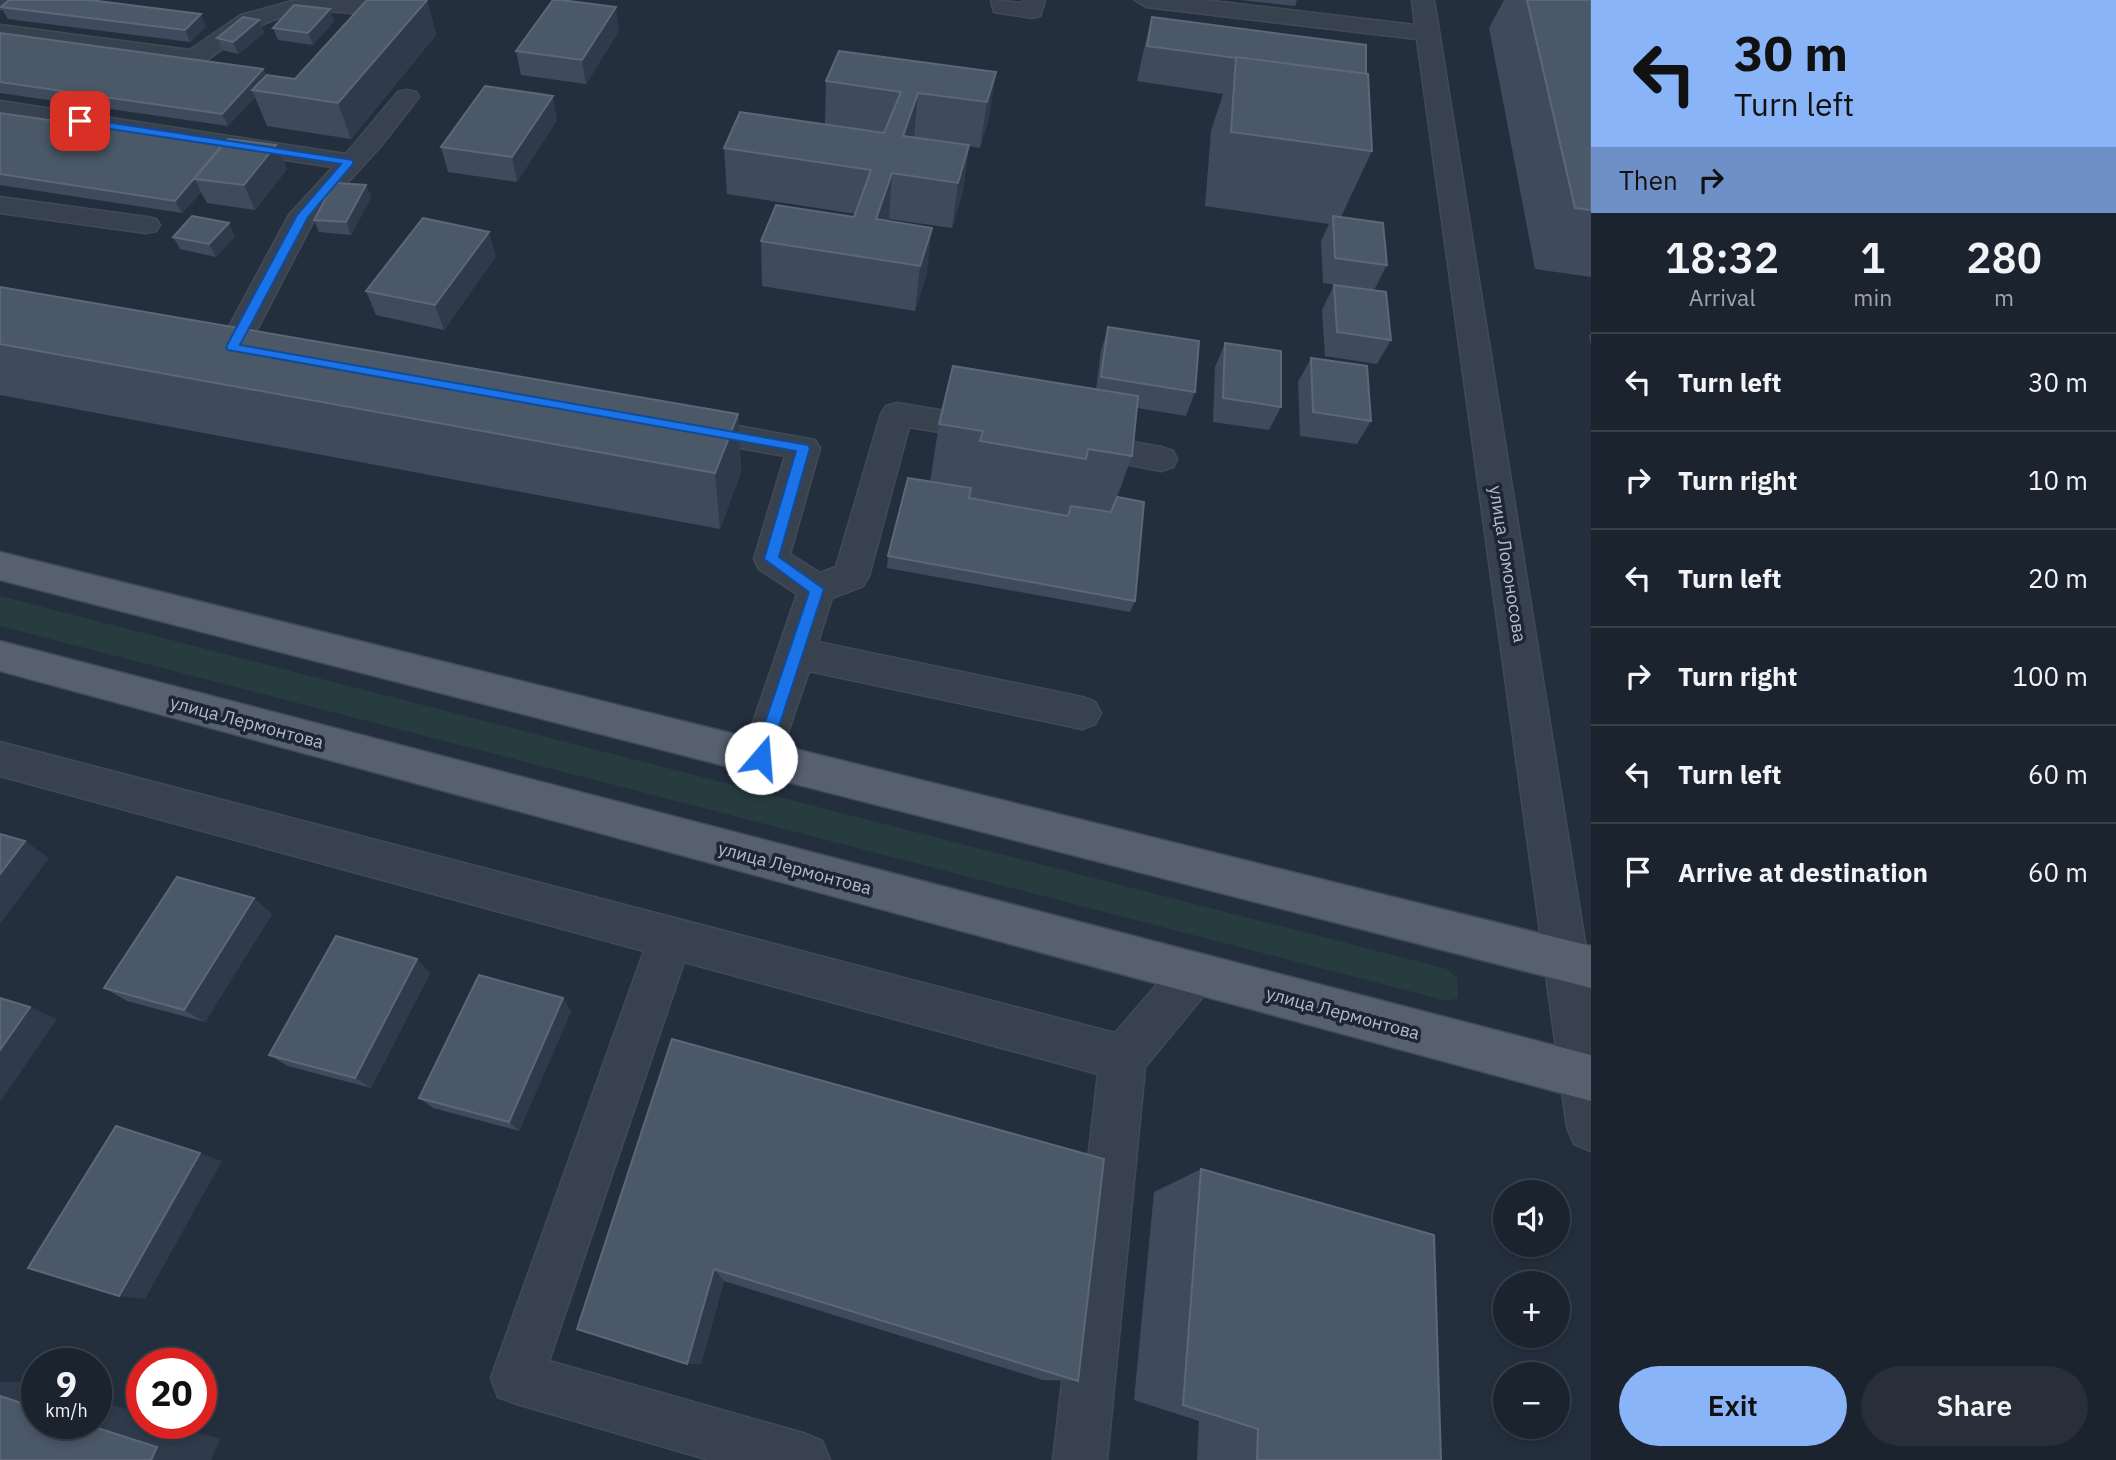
<!DOCTYPE html>
<meta charset="utf-8">
<style>
body{margin:0;font-family:"IBM Plex Sans",sans-serif;background:#282f3a;color:#f1f3f6;height:100vh;display:flex;flex-direction:column;font-size:26px;white-space:nowrap}
*{box-sizing:border-box;margin:0}
p{font-size:23px;color:#a0a4aa}
.icon{flex:none;width:38px;height:38px;fill:none;stroke:currentColor;stroke-width:2;stroke-linecap:round;stroke-linejoin:round}
.map{position:relative;flex:1;overflow:hidden}
.side{display:flex;flex-direction:column;background:#1b232e;width:525px}
.side>*{flex:none}
.top-card{background:#8ab4f8;color:#111;overflow:hidden}
.buttons{position:absolute;left:1493px;top:1180px;display:grid;gap:14px}
.buttons a{display:grid;place-items:center;width:77px;height:77px;border-radius:50%;background:#1b232e;box-shadow:0 4px 10px #0003,0 0 0 2px #39404a;font-size:35px}
.speed{position:absolute;left:21px;top:1348px;display:flex;gap:14px;font-size:35px;font-weight:700;text-align:center}
.speed>*{display:grid;place-content:center;width:91px;height:91px;border-radius:50%;background:#1b232e;box-shadow:0 4px 10px #0003,0 0 0 2px #39404a;line-height:1}
.speed small{font-size:18px;font-weight:400}
.speed .limit{border:10px solid #d22;background:#fff;color:#111}
.pin{position:absolute;display:grid;place-items:center;width:60px;height:60px;color:#fff;margin:-30px;border-radius:14px;box-shadow:0 4px 10px #0006}
.me{position:absolute;width:77px;margin:-38px;rotate:18deg;stroke-linejoin:round;filter:drop-shadow(0 0 5px #0008)}
.turn{display:flex;align-items:center;gap:24px;height:147px;padding:0 28px;font-size:32px}
.turn .icon{width:91px;height:91px;stroke-width:2.5}
.turn b{display:block;font-size:49px;line-height:60px}
.then{display:flex;align-items:center;height:66px;padding:0 28px;background:#0003;gap:14px;font-size:26px}
.eta{display:flex;justify-content:space-evenly;align-items:center;height:119px;text-align:center}
.eta b{font-size:42px;font-weight:600;line-height:49px}
.primary-button{display:flex;gap:14px;margin-top:auto;padding:14px 28px}
.primary-button a{flex:1;height:80px;border-radius:42px;background:#8ab4f8;color:#111;font-size:28px;font-weight:600;line-height:80px;text-align:center}
.primary-button a+a{background:#282f3a;color:#f1f3f6}
ul{padding:0;list-style:none}
li{display:flex;align-items:center;gap:21px;height:98px;padding:0 28px;border-top:2px solid #39404a}
li div{flex:1}
li b{display:block;font-size:26px}
li em{font-style:normal}
main{display:flex;flex:1;min-height:0}
.map>svg:first-child{display:block}
.green{fill:#263c3f}
.lines{fill:none;stroke-linecap:round;stroke-linejoin:round}
.minor-casing{stroke:#414a57;stroke-width:3}
.major-casing{stroke:#414a57;stroke-width:3}
.minor{fill:#38414e;fill-rule:evenodd}
.major{fill:#56606e;fill-rule:evenodd}
.wall{fill:#3f4b5c}
.shaded-wall{fill:#2f3b4b}
.building{fill:#4b5868;stroke:#5c6777;stroke-width:2}
.route{fill:#1a73e8;stroke:#114b97;stroke-width:2}
.labels{text-anchor:middle;dominant-baseline:central;stroke-width:7;stroke-linejoin:round;paint-order:stroke}
.street-label{font-size:18px;fill:#b4bcc9;stroke:#1d2633}
</style>
<main>
<div class="map">
<svg width="1591" height="1460" viewBox="0 0 1591 1460">
<rect width="100%" height="100%" fill="#242f3e"/>
<path class="green" d="M0,596L1447,969L1457,978L1458,998L1448,1001L0,626Z"/>
<g class="lines">
<defs>
<g id="minor">
<path d="M0,0H14L8,7L0,9Z"/>
<path d="M296,0H370L403,6L406,11C399,22 339,10 322,11C269,13 244,33 203,63L195,65L0,39V25L190,50L241,15Z"/>
<path d="M991,0L1022,3L1023,0H1045L1040,16L1032,18L994,12Z"/>
<path d="M1135,0H1204L1415,25L1412,0H1434L1591,980V1151L1574,1144L1567,1127L1417,39L1146,7Z"/>
<path d="M407,90L416,92L419,97L380,147L315,218L248,347L244,354L233,357L222,354L218,347L289,215L333,167L0,117V101L346,154L398,92Z"/>
<path d="M0,197L146,217L156,219L160,225L156,231L146,233L0,213Z"/>
<path d="M897,403L993,419L1004,422L1009,430L1004,438L993,441L909,427L869,576L863,586L832,598L818,642L1082,697L1095,702L1101,713L1095,724L1082,729L809,671L775,770L761,775L747,770L741,758L797,594L759,569L754,559L785,456L688,439L677,436L672,428L677,420L688,417L815,440L820,448L790,554L820,573L836,567L881,414L886,406Z"/>
<path d="M1079,433L1161,447L1173,451L1177,459L1173,467L1161,471L1068,453L1063,445L1068,437Z"/>
<path d="M0,742L1115,1033L1180,958L1195,952L1210,958L1217,973L1210,988L1145,1067L1107,1460H1053L1098,1074L684,962L549,1361L803,1433L822,1441L830,1460H709L517,1404L498,1397L491,1378L644,951L0,776Z"/>
</g>
<g id="major">
<path d="M0,552L1591,946V988L0,580Z"/>
<path d="M0,641L1591,1055V1101L0,671Z"/>
</g>
</defs>
<use href="#minor" class="minor-casing"/>
<use href="#major" class="major-casing"/>
<use href="#minor" class="minor"/>
<use href="#major" class="major"/>
</g>
<g class="wall">
<path d="M427,0L436,35L351,139L267,126L255,97L228,126L0,93V33L263,69L266,75L295,79Z"/>
<path d="M1240,0H1297L1295,6Z"/>
<path d="M1504,0H1591V277L1535,269L1489,28Z"/>
<path d="M1,7L206,26L190,42L8,19Z"/>
<path d="M1152,17L1366,74L1372,151L1341,217L1387,265L1374,290L1323,283L1321,241L1329,224L1205,206L1211,131L1223,94L1137,81L1143,53Z"/>
<path d="M259,20L264,33L238,54L222,50L217,38Z"/>
<path d="M334,21L313,45L278,40L273,28Z"/>
<path d="M619,31L586,84L521,75L516,51Z"/>
<path d="M996,72L989,117L980,148L969,146L963,191L952,228L889,219L888,221L927,273L915,311L762,286L761,241L854,217L856,214L727,194L724,148L825,124L826,81Z"/>
<path d="M0,113L222,145H276L287,169L255,210L207,203L201,192L182,213L0,185Z"/>
<path d="M557,120L517,182L448,172L441,147Z"/>
<path d="M366,185L371,197L351,235L319,232L314,220Z"/>
<path d="M235,236L216,257L180,249L173,237Z"/>
<path d="M496,256L444,330L376,315L366,291Z"/>
<path d="M1334,285L1391,340L1377,364L1325,356L1322,310Z"/>
<path d="M0,287L738,414L741,472L720,529L0,395Z"/>
<path d="M1108,327L1195,392L1186,416L1137,408L1132,456L1117,497L1135,601L1130,612L887,568L888,556L930,482L939,424L1096,389L1101,351Z"/>
<path d="M1591,333V346L1589,336Z"/>
<path d="M1225,343L1281,407L1269,430L1213,422L1215,367Z"/>
<path d="M1311,358L1371,421L1357,444L1300,436L1298,382Z"/>
<path d="M272,914L205,1022L127,1001L104,988Z"/>
<path d="M430,973L371,1088L288,1066L269,1055Z"/>
<path d="M563,998L571,1011L519,1131L433,1108L419,1098Z"/>
<path d="M672,1039L1078,1381L1043,1380L724,1281L701,1364H687Z"/>
<path d="M1201,1169L1441,1460H1197L1199,1421L1134,1400L1154,1192Z"/>
</g>
<g class="shaded-wall">
<path d="M427,0L436,35L351,139L338,103Z"/>
<path d="M616,7L619,31L586,84L582,60Z"/>
<path d="M330,9L334,21L313,45L308,33Z"/>
<path d="M201,14L206,26L190,42L185,30Z"/>
<path d="M259,20L264,33L238,54L233,42Z"/>
<path d="M263,69L268,82L252,90L255,97L228,126L222,114Z"/>
<path d="M996,72L989,117L980,148L987,102Z"/>
<path d="M918,93L914,139L903,136Z"/>
<path d="M553,96L557,120L517,182L512,157Z"/>
<path d="M276,145L287,169L255,210L244,185Z"/>
<path d="M969,145L963,191L952,228L958,183Z"/>
<path d="M892,173L889,219L875,259L876,219Z"/>
<path d="M195,179L201,192L182,213L175,201Z"/>
<path d="M366,185L371,197L351,235L346,222Z"/>
<path d="M229,223L235,236L216,257L209,244Z"/>
<path d="M932,228L927,273L915,311L920,266Z"/>
<path d="M489,232L496,256L444,330L435,305Z"/>
<path d="M738,414L741,472L720,529L715,473Z"/>
<path d="M25,841L49,858L0,924V874Z"/>
<path d="M254,898L272,914L205,1022L184,1010Z"/>
<path d="M417,959L430,973L371,1088L355,1078Z"/>
<path d="M563,998L571,1011L519,1131L509,1122Z"/>
<path d="M30,1007L57,1019L0,1102V1050Z"/>
<path d="M200,1153L222,1161L145,1299L119,1296Z"/>
<path d="M714,1269L724,1281L701,1364H687Z"/>
<path d="M0,1382H37V1408L0,1396Z"/>
<path d="M96,1400L142,1414V1423H168L220,1439L211,1460H151L82,1423H96Z"/>
</g>
<g class="building">
<path d="M9,0H90L201,14L185,30L1,7Z"/>
<path d="M367,0H427L338,103L252,90L267,75L295,79Z"/>
<path d="M553,0H561L616,7L582,60L516,51Z"/>
<path d="M1527,0H1591V210L1575,208Z"/>
<path d="M294,5L330,9L308,33L273,28Z"/>
<path d="M243,17L259,20L233,42L217,38Z"/>
<path d="M1152,17L1366,45V74L1236,58L1147,46Z"/>
<path d="M0,33L263,69L222,114L0,82Z"/>
<path d="M839,51L996,72L987,102L918,93L903,136L969,145L958,183L892,173L876,219L932,228L920,266L761,241L776,205L854,217L871,170L724,148L740,112L884,133L901,92L826,81Z"/>
<path d="M1236,57L1368,74L1372,151L1231,132Z"/>
<path d="M485,86L553,96L512,157L441,147Z"/>
<path d="M0,113L222,145L175,201L0,174Z"/>
<path d="M228,139L276,145L244,185L194,179Z"/>
<path d="M334,183L366,185L346,222L314,220Z"/>
<path d="M192,216L229,223L209,244L173,237Z"/>
<path d="M1333,216L1383,223L1387,265L1335,258Z"/>
<path d="M423,218L489,232L435,305L366,291Z"/>
<path d="M1334,285L1386,292L1391,340L1337,332Z"/>
<path d="M0,287L738,414L715,473L0,344Z"/>
<path d="M1108,327L1199,341L1195,392L1101,377Z"/>
<path d="M1225,343L1281,351V407L1223,398Z"/>
<path d="M1311,358L1367,366L1371,421L1313,412Z"/>
<path d="M953,366L1138,396L1132,456L1088,449L1086,459L980,441L983,431L939,424Z"/>
<path d="M908,478L971,488L969,498L1068,516L1071,506L1111,512L1117,497L1144,502L1135,601L888,556Z"/>
<path d="M0,834L25,841L0,874Z"/>
<path d="M177,877L254,898L184,1010L104,988Z"/>
<path d="M336,936L417,959L355,1078L269,1055Z"/>
<path d="M479,975L563,998L509,1122L419,1098Z"/>
<path d="M0,998L30,1007L0,1050Z"/>
<path d="M672,1039L1104,1159L1078,1381L714,1269L687,1364L577,1329Z"/>
<path d="M116,1126L200,1153L119,1296L28,1268Z"/>
<path d="M1201,1169L1434,1235L1441,1460H1257L1258,1429L1183,1405Z"/>
<path d="M0,1396L37,1408V1423H82L157,1447L151,1460H0Z"/>
</g>
<path class="route" d="M80,118L353,160V164L308,217L240,345L808,445L810,448L779,557L824,589L767,763H756L753,758L809,592L764,559L796,451L228,350L226,347L297,215L341,164L77,124V119Z"/>
<g class="labels">
<g class="street-label">
<text transform="translate(1508 564) rotate(81)">улица Ломоносова</text>
<text transform="translate(247 722) rotate(15)">улица Лермонтова</text>
<text transform="translate(795 868) rotate(15)">улица Лермонтова</text>
<text transform="translate(1343 1013) rotate(15)">улица Лермонтова</text>
</g>
</g>
</svg>
<div class="buttons">
<a><svg class="icon" aria-label="sound" viewBox="0 0 24 24"><path d="M4 9h4l5-4v14l-5-4H4zM17 9q2 3 0 6"/></svg></a>
<a>+</a>
<a>−</a>
</div>
<div class="speed"><div>9<small>km/h</small></div><div class="limit">20</div></div>
<div class="pin" style="left:80px;top:121px;background:#d93025"><svg class="icon" aria-label="arrive" viewBox="0 0 24 24"><path d="M6 21V4h12l-3 4 3 4H6"/></svg></div>
<svg class="me" style="left:761px;top:758px" viewBox="-20 -20 40 40"><circle r="19" fill="#fff"/><path d="M0-13L10 11 0 6-10 11z" fill="#1a73e8"/></svg>
</div>
<section class="side">
<div class="top-card">
<div class="turn"><svg class="icon" aria-label="left" viewBox="0 0 24 24"><path d="M17 20v-9H6M10 6l-5 5 5 5"/></svg><div><b>30 m</b>Turn left</div></div>
<div class="then">Then<svg class="icon" aria-label="right" viewBox="0 0 24 24"><path d="M7 20v-9h11M14 6l5 5-5 5"/></svg></div>
</div>
<div class="eta">
<div><b>18:32</b><p>Arrival</p></div>
<div><b>1</b><p>min</p></div>
<div><b>280</b><p>m</p></div>
</div>
<ul>
<li><svg class="icon" aria-label="left" viewBox="0 0 24 24"><path d="M17 20v-9H6M10 6l-5 5 5 5"/></svg><div><b>Turn left</b></div><em>30 m</em></li>
<li><svg class="icon" aria-label="right" viewBox="0 0 24 24"><path d="M7 20v-9h11M14 6l5 5-5 5"/></svg><div><b>Turn right</b></div><em>10 m</em></li>
<li><svg class="icon" aria-label="left" viewBox="0 0 24 24"><path d="M17 20v-9H6M10 6l-5 5 5 5"/></svg><div><b>Turn left</b></div><em>20 m</em></li>
<li><svg class="icon" aria-label="right" viewBox="0 0 24 24"><path d="M7 20v-9h11M14 6l5 5-5 5"/></svg><div><b>Turn right</b></div><em>100 m</em></li>
<li><svg class="icon" aria-label="left" viewBox="0 0 24 24"><path d="M17 20v-9H6M10 6l-5 5 5 5"/></svg><div><b>Turn left</b></div><em>60 m</em></li>
<li><svg class="icon" aria-label="arrive" viewBox="0 0 24 24"><path d="M6 21V4h12l-3 4 3 4H6"/></svg><div><b>Arrive at destination</b></div><em>60 m</em></li>
</ul>
<div class="primary-button"><a>Exit</a><a>Share</a></div>
</section>
</main>
